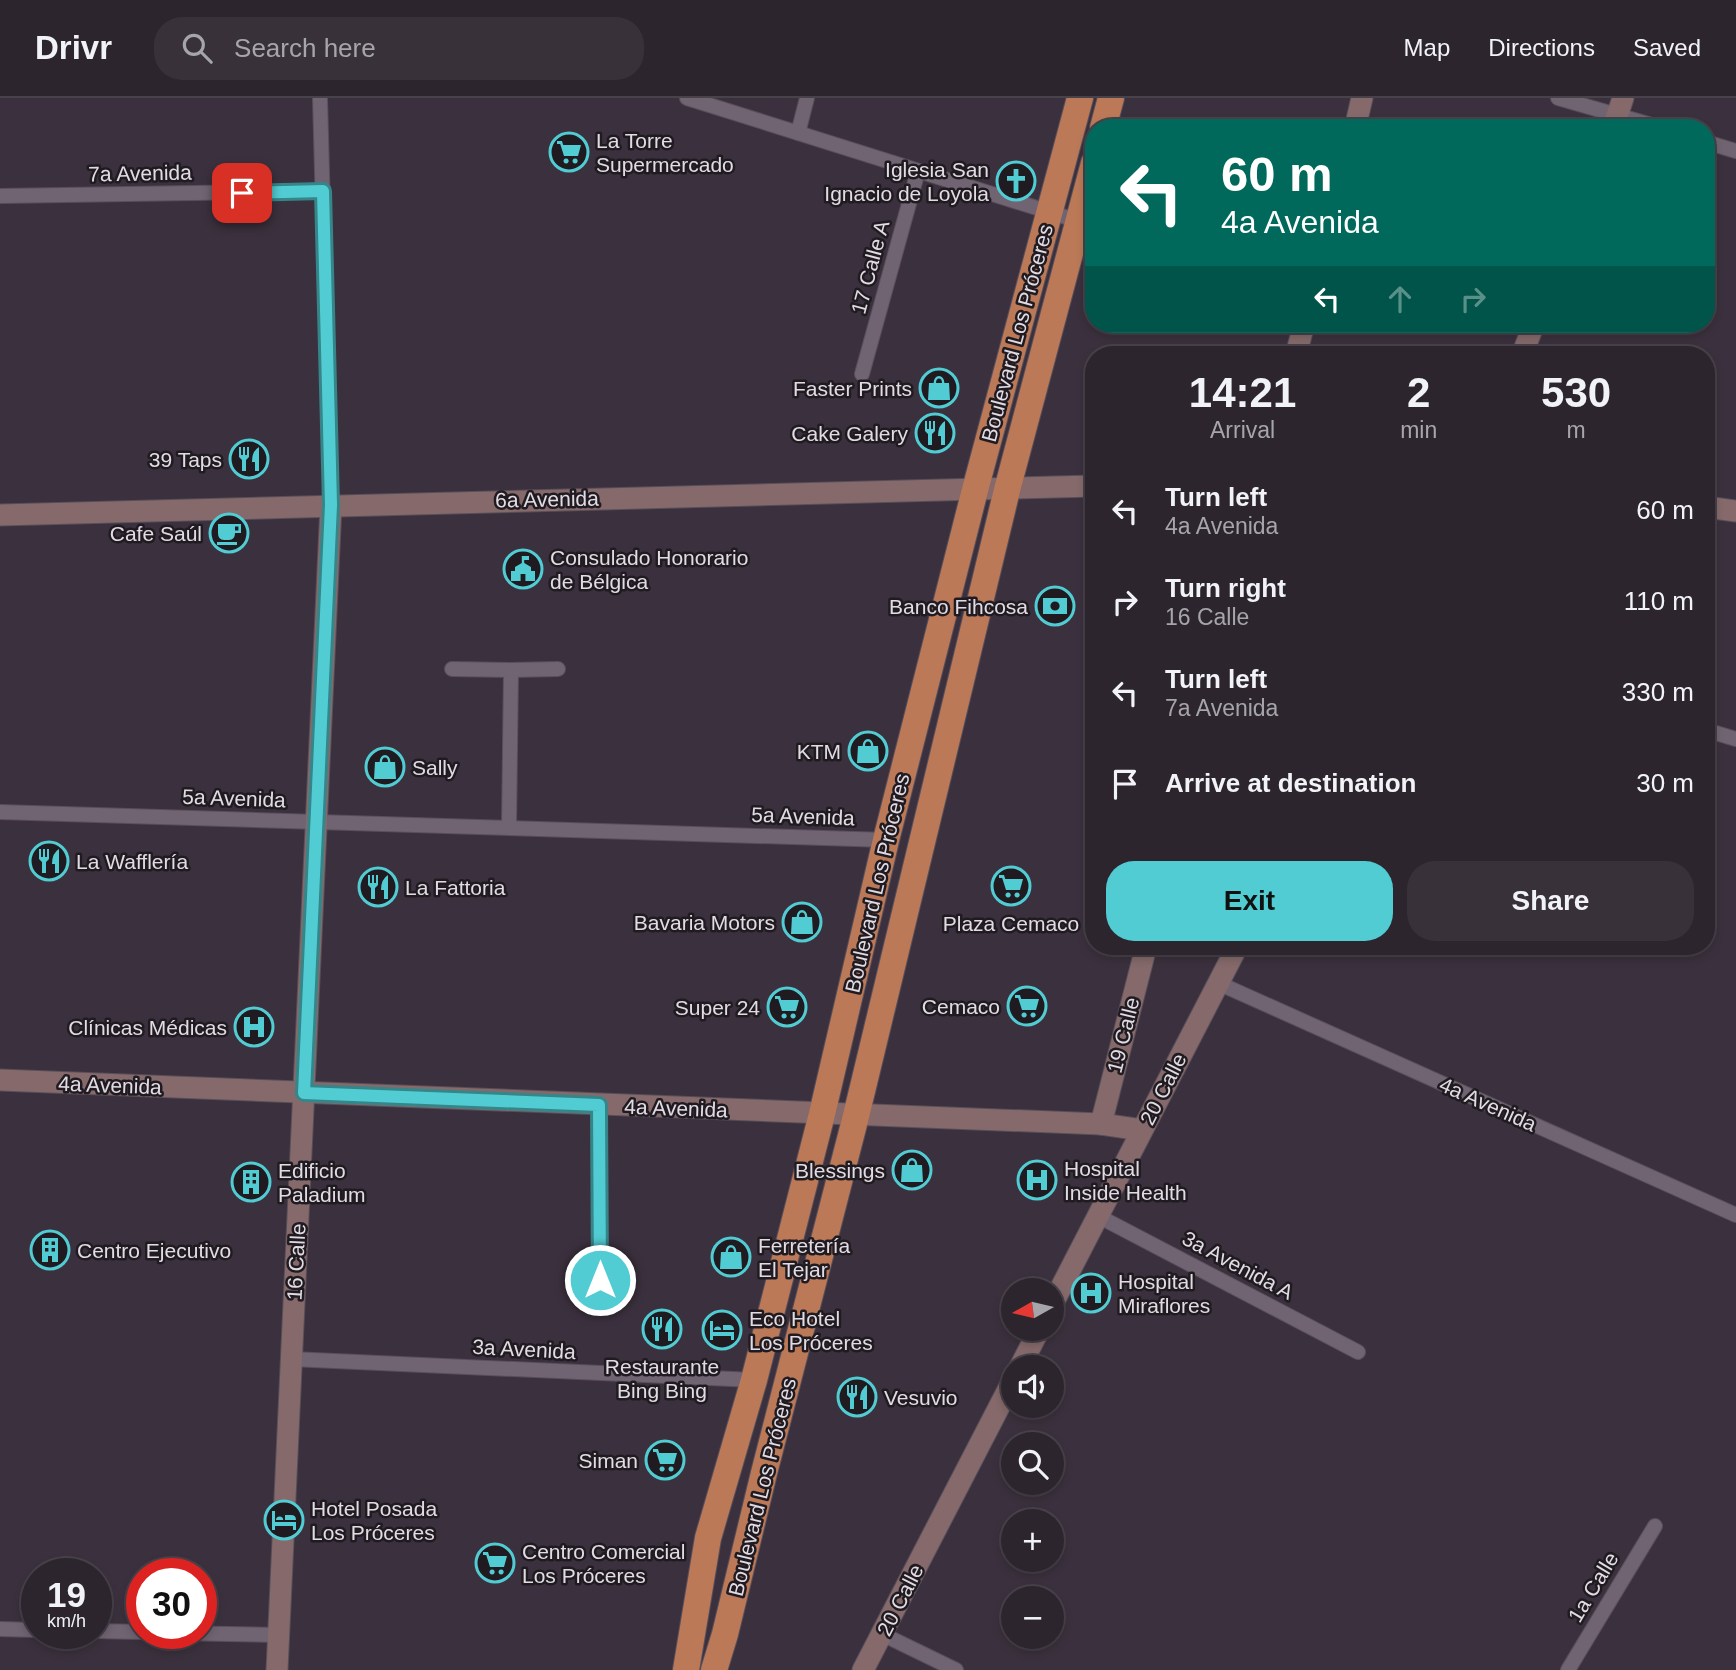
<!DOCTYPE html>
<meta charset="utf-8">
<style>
body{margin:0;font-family:Arial,sans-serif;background:#38313a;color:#f1f3f6;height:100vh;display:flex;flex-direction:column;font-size:26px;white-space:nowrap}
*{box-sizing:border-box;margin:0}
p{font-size:23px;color:#a6a5aa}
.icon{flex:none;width:38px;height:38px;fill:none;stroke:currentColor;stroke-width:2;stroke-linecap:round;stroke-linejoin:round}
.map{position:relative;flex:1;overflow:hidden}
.side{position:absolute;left:1085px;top:248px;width:630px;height:609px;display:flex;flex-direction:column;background:#2c252e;border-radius:28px;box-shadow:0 4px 10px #0003,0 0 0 2px #48424a}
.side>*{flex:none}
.hud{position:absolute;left:1085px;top:21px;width:630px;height:214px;border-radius:28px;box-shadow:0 4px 10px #0003,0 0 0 2px #48424a;background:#00695c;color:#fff;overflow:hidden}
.needle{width:46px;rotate:262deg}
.controls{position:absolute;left:1001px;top:1180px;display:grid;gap:14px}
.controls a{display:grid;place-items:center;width:63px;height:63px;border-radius:50%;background:#2c252e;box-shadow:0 4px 10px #0003,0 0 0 2px #48424a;font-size:35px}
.speed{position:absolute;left:21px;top:1460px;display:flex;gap:14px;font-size:35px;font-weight:700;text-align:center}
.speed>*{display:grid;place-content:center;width:91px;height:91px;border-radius:50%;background:#2c252e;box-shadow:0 4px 10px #0003,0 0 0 2px #48424a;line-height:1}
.speed small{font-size:18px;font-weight:400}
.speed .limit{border:10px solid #d22;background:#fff;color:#111}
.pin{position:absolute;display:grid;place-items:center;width:60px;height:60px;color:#fff;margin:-30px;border-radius:14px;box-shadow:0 4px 10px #0006}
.me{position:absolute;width:77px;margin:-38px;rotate:0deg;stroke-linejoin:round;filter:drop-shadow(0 0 5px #0008)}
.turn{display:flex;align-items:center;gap:24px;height:147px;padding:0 21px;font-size:32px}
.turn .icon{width:91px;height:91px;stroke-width:2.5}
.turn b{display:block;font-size:49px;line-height:60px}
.lanes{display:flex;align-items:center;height:66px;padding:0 21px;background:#0003;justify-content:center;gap:35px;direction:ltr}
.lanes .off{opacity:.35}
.eta{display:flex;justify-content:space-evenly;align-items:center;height:119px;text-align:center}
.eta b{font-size:42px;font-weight:600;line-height:49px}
.action{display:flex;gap:14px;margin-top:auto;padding:14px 21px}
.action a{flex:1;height:80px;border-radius:28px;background:#51ccd3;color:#111;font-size:28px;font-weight:600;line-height:80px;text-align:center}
.action a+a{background:#38313a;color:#f1f3f6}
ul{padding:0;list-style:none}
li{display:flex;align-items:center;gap:21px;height:91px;padding:0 21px}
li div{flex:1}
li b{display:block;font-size:26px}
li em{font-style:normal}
header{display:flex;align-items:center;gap:42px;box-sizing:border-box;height:98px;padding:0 35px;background:#2c252e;border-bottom:2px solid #48424a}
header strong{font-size:33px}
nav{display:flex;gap:38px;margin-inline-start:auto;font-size:24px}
.search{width:490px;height:63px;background:#38313a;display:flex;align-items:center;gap:18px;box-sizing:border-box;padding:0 24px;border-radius:28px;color:#a6a5aa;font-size:26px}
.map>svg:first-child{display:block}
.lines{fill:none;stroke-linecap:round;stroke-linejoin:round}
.street-casing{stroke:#584f5a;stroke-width:16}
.secondary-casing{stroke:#584f5a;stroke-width:23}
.highway-casing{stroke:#584f5a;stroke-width:28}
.street{stroke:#706473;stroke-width:14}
.secondary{stroke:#866a6b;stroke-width:21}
.highway{stroke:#bb7957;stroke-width:26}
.route-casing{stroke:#358589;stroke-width:18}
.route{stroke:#51ccd3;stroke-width:12}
.labels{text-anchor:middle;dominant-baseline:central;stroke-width:5;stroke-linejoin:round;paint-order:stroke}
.poi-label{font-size:21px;fill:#e2dbe3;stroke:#1f1b21;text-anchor:start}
.street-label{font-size:21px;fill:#e2dbe3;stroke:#1f1b21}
</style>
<header>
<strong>Drivr</strong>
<div class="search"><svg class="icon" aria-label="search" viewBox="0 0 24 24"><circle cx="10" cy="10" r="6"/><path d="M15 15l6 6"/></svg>Search here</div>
<nav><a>Map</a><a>Directions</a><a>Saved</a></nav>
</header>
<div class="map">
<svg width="1736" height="1572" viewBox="0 0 1736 1572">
<rect width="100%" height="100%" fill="#3b313e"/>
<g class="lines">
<defs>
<g id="street">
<path d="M320,0L331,407"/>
<path d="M687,0L1094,128"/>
<path d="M1558,0L1662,30"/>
<path d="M798,35L807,0"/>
<path d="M1706,44L1736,53"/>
<path d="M0,98L323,93"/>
<path d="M862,276L918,73"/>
<path d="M452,571L511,572L509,730"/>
<path d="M511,572L558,571"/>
<path d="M1706,632L1736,641"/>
<path d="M0,714L886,742"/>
<path d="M1218,885L1736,1117"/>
<path d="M599,1007L600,1183"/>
<path d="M1098,1118L1358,1254"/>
<path d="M291,1261L754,1282"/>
<path d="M0,1531L37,1532"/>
<path d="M96,1533L142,1534"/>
<path d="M172,1535L279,1537"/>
<path d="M882,1536L956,1572"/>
<path d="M1568,1572L1655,1428"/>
</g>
<g id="secondary">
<path d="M1355,30L1362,0"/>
<path d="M1613,30L1623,0"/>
<path d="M1296,257L1304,226"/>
<path d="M1522,257L1534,226"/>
<path d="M1706,409L1736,413"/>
<path d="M0,417L1094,388"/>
<path d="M0,982L1101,1026L1142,1032"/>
<path d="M1101,1026L1146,849"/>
<path d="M1052,1207L1237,849"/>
<path d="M1020,1269L1040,1230"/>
<path d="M277,1572L331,407"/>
<path d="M863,1572L1013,1282"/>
</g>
<g id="highway">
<path d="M1103,30L1111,0"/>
<path d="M686,1572L708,1440L754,1282L822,1016L886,742L975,392L1080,0"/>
<path d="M714,1572L725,1536L764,1375L856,1018L1007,392L1094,65"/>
</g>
</defs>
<use href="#street" class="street-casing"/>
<use href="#secondary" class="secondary-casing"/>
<use href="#highway" class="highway-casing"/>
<use href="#street" class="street"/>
<use href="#secondary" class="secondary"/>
<use href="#highway" class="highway"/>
</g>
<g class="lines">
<defs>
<path id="route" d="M242,95L323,93L331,407L304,995L599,1007L600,1182"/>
</defs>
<use href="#route" class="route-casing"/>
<use href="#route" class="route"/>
</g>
<defs>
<symbol id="supermarket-ring" viewBox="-11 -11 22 22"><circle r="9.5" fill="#1f1b21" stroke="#51ccd3" stroke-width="1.5"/><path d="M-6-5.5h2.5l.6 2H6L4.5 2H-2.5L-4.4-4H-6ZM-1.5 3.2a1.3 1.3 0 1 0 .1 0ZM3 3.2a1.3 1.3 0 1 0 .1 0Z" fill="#51ccd3"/></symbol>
<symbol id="church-ring" viewBox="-11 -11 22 22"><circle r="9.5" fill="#1f1b21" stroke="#51ccd3" stroke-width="1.5"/><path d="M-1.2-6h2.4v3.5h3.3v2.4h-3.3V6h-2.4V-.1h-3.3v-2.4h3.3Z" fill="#51ccd3"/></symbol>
<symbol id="shop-ring" viewBox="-11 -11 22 22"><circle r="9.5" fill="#1f1b21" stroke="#51ccd3" stroke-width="1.5"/><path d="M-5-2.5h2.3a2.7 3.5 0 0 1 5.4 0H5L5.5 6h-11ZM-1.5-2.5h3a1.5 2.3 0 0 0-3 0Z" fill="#51ccd3"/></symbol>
<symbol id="restaurant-ring" viewBox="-11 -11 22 22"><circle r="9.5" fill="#1f1b21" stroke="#51ccd3" stroke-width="1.5"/><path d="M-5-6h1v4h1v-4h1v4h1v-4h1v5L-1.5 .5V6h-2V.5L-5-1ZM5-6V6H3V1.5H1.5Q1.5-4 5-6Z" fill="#51ccd3"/></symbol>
<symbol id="cafe-ring" viewBox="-11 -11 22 22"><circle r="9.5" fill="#1f1b21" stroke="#51ccd3" stroke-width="1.5"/><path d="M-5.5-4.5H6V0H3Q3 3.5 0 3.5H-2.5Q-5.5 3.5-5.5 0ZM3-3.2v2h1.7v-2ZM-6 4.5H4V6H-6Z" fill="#51ccd3"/></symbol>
<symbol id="civic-ring" viewBox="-11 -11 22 22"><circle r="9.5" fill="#1f1b21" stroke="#51ccd3" stroke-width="1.5"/><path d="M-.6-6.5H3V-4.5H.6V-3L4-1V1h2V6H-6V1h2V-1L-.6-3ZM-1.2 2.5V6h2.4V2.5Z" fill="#51ccd3"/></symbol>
<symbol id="bank-ring" viewBox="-11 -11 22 22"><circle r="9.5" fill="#1f1b21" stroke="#51ccd3" stroke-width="1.5"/><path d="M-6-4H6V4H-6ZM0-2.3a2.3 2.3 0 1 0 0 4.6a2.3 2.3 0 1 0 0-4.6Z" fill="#51ccd3"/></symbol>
<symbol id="hospital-ring" viewBox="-11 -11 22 22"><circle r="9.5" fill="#1f1b21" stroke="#51ccd3" stroke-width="1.5"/><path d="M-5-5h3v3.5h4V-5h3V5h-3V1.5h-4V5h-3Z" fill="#51ccd3"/></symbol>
<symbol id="building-ring" viewBox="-11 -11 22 22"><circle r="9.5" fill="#1f1b21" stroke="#51ccd3" stroke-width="1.5"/><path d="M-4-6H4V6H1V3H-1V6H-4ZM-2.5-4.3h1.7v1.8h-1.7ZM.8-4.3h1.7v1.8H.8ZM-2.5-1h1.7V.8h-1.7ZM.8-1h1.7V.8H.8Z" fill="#51ccd3"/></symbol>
<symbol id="hotel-ring" viewBox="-11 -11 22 22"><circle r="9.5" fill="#1f1b21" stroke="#51ccd3" stroke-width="1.5"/><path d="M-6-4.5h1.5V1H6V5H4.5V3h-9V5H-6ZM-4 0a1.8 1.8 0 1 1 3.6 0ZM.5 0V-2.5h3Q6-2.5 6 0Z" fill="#51ccd3"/></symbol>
</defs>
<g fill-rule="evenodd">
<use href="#supermarket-ring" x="547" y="32" width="44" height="44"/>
<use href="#church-ring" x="994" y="61" width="44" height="44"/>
<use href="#shop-ring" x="917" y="268" width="44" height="44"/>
<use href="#restaurant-ring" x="913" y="313" width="44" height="44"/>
<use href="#restaurant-ring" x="227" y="339" width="44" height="44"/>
<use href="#cafe-ring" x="207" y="413" width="44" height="44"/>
<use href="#civic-ring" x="501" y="449" width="44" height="44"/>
<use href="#bank-ring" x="1033" y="486" width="44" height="44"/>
<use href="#shop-ring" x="846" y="631" width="44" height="44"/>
<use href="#shop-ring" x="363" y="647" width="44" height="44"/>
<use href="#restaurant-ring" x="27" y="741" width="44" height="44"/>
<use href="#supermarket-ring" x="989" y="766" width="44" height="44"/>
<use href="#restaurant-ring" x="356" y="767" width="44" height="44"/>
<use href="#shop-ring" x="780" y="802" width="44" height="44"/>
<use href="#supermarket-ring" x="1005" y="886" width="44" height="44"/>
<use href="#supermarket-ring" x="765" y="887" width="44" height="44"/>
<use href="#hospital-ring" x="232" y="907" width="44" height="44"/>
<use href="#shop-ring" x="890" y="1050" width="44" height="44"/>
<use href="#hospital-ring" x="1015" y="1060" width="44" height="44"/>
<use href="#building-ring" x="229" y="1062" width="44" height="44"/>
<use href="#building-ring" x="28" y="1130" width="44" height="44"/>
<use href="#shop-ring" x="709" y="1137" width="44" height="44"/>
<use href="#hospital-ring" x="1069" y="1173" width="44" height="44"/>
<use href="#restaurant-ring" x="640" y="1209" width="44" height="44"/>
<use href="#hotel-ring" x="700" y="1210" width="44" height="44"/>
<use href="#restaurant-ring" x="835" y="1277" width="44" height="44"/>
<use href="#supermarket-ring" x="643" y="1340" width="44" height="44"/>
<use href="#hotel-ring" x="262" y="1400" width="44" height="44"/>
<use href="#supermarket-ring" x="473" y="1443" width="44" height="44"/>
</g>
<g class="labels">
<g class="poi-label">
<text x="596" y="42">La Torre<tspan x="596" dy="24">Supermercado</tspan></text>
<text x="989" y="71" text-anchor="end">Iglesia San<tspan x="989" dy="24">Ignacio de Loyola</tspan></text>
<text x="912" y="290" text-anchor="end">Faster Prints</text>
<text x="908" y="335" text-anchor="end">Cake Galery</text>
<text x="222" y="361" text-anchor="end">39 Taps</text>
<text x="202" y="435" text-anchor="end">Cafe Saúl</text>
<text x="550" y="459">Consulado Honorario<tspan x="550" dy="24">de Bélgica</tspan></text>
<text x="1028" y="508" text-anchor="end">Banco Fihcosa</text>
<text x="841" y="653" text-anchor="end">KTM</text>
<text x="412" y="669">Sally</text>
<text x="76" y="763">La Wafflería</text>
<text x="405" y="789">La Fattoria</text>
<text x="775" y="824" text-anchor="end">Bavaria Motors</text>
<text x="1011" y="825" text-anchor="middle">Plaza Cemaco</text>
<text x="1000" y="908" text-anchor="end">Cemaco</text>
<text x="760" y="909" text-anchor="end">Super 24</text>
<text x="227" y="929" text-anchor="end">Clínicas Médicas</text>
<text x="1064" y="1070">Hospital<tspan x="1064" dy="24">Inside Health</tspan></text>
<text x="278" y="1072">Edificio<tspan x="278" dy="24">Paladium</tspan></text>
<text x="885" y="1072" text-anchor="end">Blessings</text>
<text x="758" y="1147">Ferretería<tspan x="758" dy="24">El Tejar</tspan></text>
<text x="77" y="1152">Centro Ejecutivo</text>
<text x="1118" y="1183">Hospital<tspan x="1118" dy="24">Miraflores</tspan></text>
<text x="749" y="1220">Eco Hotel<tspan x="749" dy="24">Los Próceres</tspan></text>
<text x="662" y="1268" text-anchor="middle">Restaurante<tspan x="662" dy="24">Bing Bing</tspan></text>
<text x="884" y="1299">Vesuvio</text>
<text x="638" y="1362" text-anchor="end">Siman</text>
<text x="311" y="1410">Hotel Posada<tspan x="311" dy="24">Los Próceres</tspan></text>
<text x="522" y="1453">Centro Comercial<tspan x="522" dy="24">Los Próceres</tspan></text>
</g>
<g class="street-label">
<text transform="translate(140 75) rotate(-1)">7a Avenida</text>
<text transform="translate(870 169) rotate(-75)">17 Calle A</text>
<text transform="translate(1017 235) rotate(-75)">Boulevard Los Próceres</text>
<text transform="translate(547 401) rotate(-1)">6a Avenida</text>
<text transform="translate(234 700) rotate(2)">5a Avenida</text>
<text transform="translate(803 718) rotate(2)">5a Avenida</text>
<text transform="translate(877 785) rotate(-77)">Boulevard Los Próceres</text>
<text transform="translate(1123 937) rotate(-76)">19 Calle</text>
<text transform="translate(110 987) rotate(2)">4a Avenida</text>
<text transform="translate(1163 991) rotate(-63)">20 Calle</text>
<text transform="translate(1488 1006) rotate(24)">4a Avenida</text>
<text transform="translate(676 1010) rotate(2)">4a Avenida</text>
<text transform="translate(296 1164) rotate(-87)">16 Calle</text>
<text transform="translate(1238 1167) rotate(28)">3a Avenida A</text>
<text transform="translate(524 1251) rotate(3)">3a Avenida</text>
<text transform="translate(762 1389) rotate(-76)">Boulevard Los Próceres</text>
<text transform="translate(1593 1489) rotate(-59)">1a Calle</text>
<text transform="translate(900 1502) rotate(-63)">20 Calle</text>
</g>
</g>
</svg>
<div class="controls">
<a><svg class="needle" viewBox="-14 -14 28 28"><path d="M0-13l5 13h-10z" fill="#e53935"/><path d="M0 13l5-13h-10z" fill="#a6a5aa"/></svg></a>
<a><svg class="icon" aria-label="sound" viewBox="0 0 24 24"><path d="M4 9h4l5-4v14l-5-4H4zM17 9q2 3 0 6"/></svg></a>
<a><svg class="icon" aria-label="search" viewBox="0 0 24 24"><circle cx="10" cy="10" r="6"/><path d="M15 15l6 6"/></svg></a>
<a>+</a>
<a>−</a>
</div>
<div class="speed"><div>19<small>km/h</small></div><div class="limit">30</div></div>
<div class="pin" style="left:242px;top:95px;background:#d93025"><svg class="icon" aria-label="arrive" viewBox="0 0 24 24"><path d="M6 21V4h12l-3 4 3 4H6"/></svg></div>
<svg class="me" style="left:600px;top:1182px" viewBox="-20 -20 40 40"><circle r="17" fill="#51ccd3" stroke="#fff" stroke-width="3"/><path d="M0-11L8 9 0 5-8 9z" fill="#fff"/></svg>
<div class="hud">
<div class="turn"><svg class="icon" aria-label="left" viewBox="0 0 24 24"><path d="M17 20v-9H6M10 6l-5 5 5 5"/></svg><div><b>60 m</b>4a Avenida</div></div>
<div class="lanes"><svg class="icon" aria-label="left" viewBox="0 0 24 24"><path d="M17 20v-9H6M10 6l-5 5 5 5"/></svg><svg class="icon off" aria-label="ahead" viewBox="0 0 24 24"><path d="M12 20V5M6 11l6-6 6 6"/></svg><svg class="icon off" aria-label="right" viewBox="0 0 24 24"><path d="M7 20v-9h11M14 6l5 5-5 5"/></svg></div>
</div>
<section class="side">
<div class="eta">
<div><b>14:21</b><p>Arrival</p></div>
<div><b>2</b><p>min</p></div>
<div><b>530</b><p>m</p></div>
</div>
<ul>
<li><svg class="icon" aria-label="left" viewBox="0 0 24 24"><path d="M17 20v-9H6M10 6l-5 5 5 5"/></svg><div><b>Turn left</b><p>4a Avenida</p></div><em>60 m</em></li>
<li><svg class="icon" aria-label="right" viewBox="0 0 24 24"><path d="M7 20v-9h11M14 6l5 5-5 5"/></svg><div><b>Turn right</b><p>16 Calle</p></div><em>110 m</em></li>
<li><svg class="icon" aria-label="left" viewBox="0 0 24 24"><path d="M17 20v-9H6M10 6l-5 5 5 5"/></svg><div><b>Turn left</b><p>7a Avenida</p></div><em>330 m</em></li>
<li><svg class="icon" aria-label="arrive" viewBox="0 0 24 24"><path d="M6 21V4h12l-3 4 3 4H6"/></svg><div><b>Arrive at destination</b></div><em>30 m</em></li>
</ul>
<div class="action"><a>Exit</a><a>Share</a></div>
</section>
</div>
